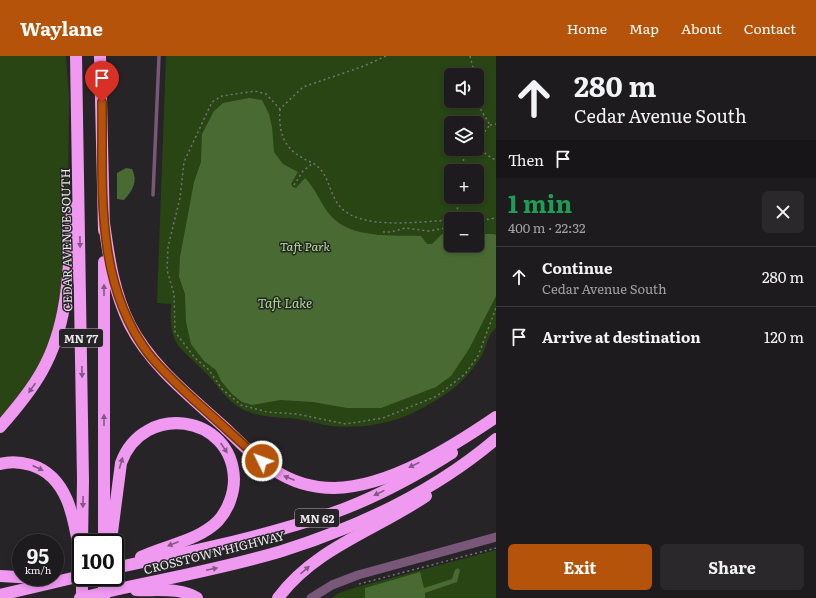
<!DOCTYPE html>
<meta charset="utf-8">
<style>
body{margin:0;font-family:Literata,serif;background:#2a282a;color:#f1f3f6;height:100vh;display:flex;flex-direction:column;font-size:15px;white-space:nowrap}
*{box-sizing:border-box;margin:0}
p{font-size:13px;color:#a0a1a4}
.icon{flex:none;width:22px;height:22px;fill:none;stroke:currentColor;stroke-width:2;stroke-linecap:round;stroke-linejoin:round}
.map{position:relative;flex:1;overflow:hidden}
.details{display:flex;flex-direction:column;background:#1d1b1d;width:320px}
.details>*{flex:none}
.top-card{background:#1d1b1d;color:#f1f3f6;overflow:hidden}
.tools{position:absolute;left:444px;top:12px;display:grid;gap:8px}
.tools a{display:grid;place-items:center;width:40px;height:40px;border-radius:6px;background:#1d1b1d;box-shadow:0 2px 6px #0003,0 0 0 1px #3b393b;font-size:20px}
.speed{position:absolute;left:12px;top:478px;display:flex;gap:8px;font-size:20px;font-weight:700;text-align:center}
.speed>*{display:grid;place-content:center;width:52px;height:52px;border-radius:50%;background:#1d1b1d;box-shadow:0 2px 6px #0003,0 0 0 1px #3b393b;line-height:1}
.speed small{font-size:10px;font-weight:400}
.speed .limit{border:2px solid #111;border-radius:6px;background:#fff;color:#111}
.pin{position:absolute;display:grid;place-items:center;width:34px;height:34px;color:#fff;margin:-41px -17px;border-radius:50% 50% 50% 0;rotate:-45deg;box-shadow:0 0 4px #0007}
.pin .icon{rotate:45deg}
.me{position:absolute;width:44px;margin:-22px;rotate:312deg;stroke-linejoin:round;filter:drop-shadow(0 0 3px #0008)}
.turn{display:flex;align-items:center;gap:14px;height:84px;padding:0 12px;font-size:18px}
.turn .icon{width:52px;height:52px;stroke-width:2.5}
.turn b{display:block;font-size:28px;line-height:34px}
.then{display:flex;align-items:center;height:38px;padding:0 12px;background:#0003;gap:8px;font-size:15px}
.round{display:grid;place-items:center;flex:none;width:42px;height:42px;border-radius:6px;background:#2a282a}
.head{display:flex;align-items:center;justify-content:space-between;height:68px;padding:0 12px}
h1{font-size:24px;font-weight:700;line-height:30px;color:#1e9e55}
.primary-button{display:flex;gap:8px;margin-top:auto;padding:8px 12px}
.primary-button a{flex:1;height:46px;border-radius:6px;background:#b45309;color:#fff;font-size:16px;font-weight:700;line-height:46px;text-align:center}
.primary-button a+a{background:#2a282a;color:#f1f3f6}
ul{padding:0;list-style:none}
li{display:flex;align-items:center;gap:12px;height:60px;padding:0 12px;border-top:1px solid #3b393b}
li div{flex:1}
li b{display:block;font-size:15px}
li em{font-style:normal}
header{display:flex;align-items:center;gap:24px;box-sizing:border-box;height:56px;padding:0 20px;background:#b45309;color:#fff}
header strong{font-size:19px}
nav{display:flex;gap:22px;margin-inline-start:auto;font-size:14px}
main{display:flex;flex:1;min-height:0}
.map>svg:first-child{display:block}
.green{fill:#284513;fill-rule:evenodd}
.water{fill:#496b33}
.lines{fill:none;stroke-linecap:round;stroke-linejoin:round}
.path{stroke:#767376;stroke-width:1.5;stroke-dasharray:2 3;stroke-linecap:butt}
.service{stroke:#795779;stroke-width:3.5}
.tertiary{stroke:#795779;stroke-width:9}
.motorway{stroke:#f099f1;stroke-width:12}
.motorway-bridge{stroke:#f099f1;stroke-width:12}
.oneway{fill:#815982}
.route-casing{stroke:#753606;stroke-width:10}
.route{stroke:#b45309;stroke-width:7}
.labels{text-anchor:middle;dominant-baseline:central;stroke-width:3;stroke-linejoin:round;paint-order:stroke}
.shield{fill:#272427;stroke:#b0aeb0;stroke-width:1}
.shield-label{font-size:11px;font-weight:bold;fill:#ebe9eb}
.street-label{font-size:12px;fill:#ebe9eb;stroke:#272427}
.park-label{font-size:12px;font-style:italic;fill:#afe28f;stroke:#272427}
.water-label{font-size:13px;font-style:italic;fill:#aadd8b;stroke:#272427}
</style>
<header>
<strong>Waylane</strong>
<nav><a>Home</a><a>Map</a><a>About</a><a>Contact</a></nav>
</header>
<main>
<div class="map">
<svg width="496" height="542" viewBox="0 0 496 542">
<rect width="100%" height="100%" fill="#272427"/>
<g class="green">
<path d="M0,0H66L69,40L68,177L59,265L35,324L0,367Z"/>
<path d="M166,0H496V272C487,279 487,291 481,301C463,329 444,341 415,356C390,368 359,373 332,370C320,369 309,364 297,363C281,361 264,362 249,356C227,348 220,331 205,316C178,289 169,290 171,248L157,247ZM451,19H477V45H451ZM451,67H477V93H451ZM451,115H477V141H451ZM451,163H477V189H451Z"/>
<path d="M496,494V542H332L339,537L357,531Z"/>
</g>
<g class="water">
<path d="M249,42L262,44L269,58L272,71L274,96L283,108L298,116L291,128L293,131L296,132L305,122C316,133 321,149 331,160C351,183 394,179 421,180L427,188H432L442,178H451V189H477V178H494L496,179V240L469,293L451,320L436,331L381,352H347L313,346L280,344L252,349L242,346L232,338L221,325L216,314L204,305L191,288L186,266L185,238L179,221L180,201L194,126L201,106L202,78L214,55L223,47Z"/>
<path d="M126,112L132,113C138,125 133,134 124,144L117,143V117Z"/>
<path d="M458,512L460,514L457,526L425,537V542H365V532L420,516L424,532L452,523L455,514Z"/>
</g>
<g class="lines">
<g class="path">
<path d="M386,0L364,10L303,31L280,53L266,38L255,35L222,40L212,46L184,106L180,142L168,191L167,214L174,238L175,276L195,302L209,314L222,333L241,349L267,356L297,358L346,368L383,362L437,340L465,318L478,300L496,252"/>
<path d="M470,0L475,19"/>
<path d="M477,29V47L490,69C477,84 476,95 496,104"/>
<path d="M280,53C278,81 286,96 313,107"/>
<path d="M490,69L496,68"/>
<path d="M463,115L464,93"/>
<path d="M294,129L303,115L313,107C329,117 328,134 338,148C357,176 422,165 451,164"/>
<path d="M455,163L460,141"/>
<path d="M477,165L496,162"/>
<path d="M383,176H391L405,172L429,175L451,171"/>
<path d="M359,528L496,492"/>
</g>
<path class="service" d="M153,139L159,0"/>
<path class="tertiary" d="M311,542L332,529L358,519L496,481"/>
<g class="motorway">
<path d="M76,0L83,424L82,487"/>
<path d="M100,0L104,174"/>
<path d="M104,167C109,203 114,237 130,269C151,310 190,340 224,371C240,386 255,403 274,414C292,426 313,432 334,432C389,431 452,391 496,361"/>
<path d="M104,206V487"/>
<path d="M0,371C15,354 31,335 42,315C70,266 69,207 72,152"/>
<path d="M0,408C10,405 21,406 31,409C71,421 75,470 81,505"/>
<path d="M111,484L121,407C143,346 232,358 234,423C234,438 228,454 218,465C198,485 166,489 141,501"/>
<path d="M115,512C187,496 260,482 330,458C373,443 414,421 452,397"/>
<path d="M0,520L54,523"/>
<path d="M119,533C174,521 229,511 282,495C358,471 435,435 496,383"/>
<path d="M136,534C155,535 181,531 197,542"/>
<path d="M0,539L81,520"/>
<path d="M82,542V521"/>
<path d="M104,542V521"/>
<path d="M278,542C315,492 376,474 426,440"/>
</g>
<path class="motorway-bridge" d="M80,542L119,533"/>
</g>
<defs><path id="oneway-solid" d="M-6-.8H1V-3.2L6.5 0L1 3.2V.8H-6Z"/></defs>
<g class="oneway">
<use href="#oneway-solid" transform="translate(80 186) rotate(89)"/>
<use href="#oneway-solid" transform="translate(104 234) rotate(-90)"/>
<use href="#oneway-solid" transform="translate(82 316) rotate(89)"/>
<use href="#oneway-solid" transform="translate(32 332) rotate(125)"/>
<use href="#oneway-solid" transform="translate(104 364) rotate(-90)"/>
<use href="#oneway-solid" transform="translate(224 392) rotate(56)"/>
<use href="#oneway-solid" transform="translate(121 407) rotate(-74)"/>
<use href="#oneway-solid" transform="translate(414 409) rotate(154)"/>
<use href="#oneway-solid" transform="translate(38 412) rotate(25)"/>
<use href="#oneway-solid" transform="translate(289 422) rotate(-157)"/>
<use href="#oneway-solid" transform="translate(379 437) rotate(154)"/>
<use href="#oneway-solid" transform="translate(83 446) rotate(91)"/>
<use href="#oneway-solid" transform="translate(173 488) rotate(159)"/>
<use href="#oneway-solid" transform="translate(212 513) rotate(-12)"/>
<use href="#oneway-solid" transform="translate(305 514) rotate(-41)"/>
</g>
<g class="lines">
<defs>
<path id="route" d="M102,46C103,130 94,225 148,297C161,314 178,329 194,344C217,364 239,385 262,405"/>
</defs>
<use href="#route" class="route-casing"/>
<use href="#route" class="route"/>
</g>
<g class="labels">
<g class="shield">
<rect x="59" y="273" width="44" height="18" rx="3"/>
<rect x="295" y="453" width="44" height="18" rx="3"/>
</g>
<g class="shield-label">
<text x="81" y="282">MN 77</text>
<text x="317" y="462">MN 62</text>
</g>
<g class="street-label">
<text transform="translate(66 184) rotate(-91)">CEDAR AVENUE SOUTH</text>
<text transform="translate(214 496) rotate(-14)">CROSSTOWN HIGHWAY</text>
</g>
<g class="park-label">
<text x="305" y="190">Taft Park</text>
</g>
<g class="water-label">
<text x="285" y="246">Taft Lake</text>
</g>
</g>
</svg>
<div class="tools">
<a><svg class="icon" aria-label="sound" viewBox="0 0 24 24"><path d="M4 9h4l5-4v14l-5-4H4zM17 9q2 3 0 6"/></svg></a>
<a><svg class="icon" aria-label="layers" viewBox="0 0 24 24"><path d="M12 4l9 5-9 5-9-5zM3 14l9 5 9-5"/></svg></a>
<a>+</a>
<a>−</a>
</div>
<div class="speed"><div>95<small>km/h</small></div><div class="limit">100</div></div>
<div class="pin" style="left:102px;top:46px;background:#d93025"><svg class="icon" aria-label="arrive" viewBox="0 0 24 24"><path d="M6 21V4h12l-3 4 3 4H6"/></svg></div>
<svg class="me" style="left:262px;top:405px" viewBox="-20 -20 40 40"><circle r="17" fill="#b45309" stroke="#fff" stroke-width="3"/><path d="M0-11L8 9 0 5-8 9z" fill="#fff"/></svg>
</div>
<section class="details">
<div class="top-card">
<div class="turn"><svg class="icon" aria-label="ahead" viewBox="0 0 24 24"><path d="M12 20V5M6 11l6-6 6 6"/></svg><div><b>280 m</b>Cedar Avenue South</div></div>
<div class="then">Then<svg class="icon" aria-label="arrive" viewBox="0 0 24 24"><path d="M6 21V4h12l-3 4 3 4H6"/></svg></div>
</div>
<div class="head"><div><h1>1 min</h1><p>400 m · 22:32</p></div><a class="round"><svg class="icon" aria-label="close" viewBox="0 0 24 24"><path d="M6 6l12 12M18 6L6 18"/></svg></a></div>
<ul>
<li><svg class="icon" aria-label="ahead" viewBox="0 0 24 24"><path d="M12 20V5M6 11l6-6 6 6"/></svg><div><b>Continue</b><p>Cedar Avenue South</p></div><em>280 m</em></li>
<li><svg class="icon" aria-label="arrive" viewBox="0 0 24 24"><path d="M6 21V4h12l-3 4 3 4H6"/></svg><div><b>Arrive at destination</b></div><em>120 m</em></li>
</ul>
<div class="primary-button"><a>Exit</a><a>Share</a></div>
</section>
</main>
